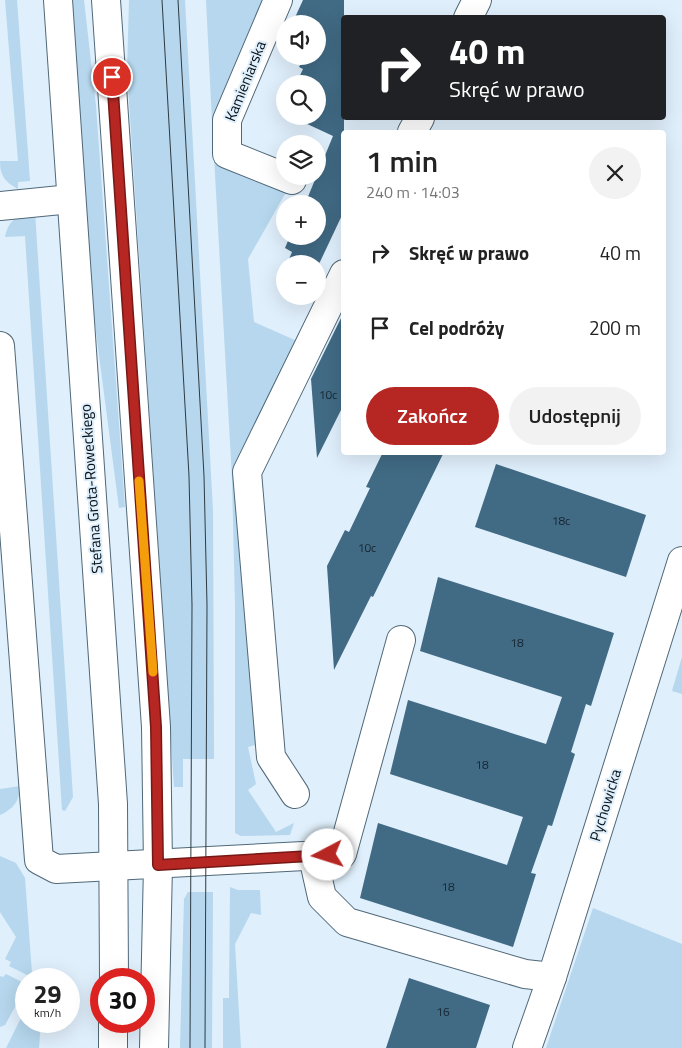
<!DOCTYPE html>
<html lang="pl">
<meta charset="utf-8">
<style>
body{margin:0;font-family:"Titillium Web",sans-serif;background:#f2f2f2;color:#222;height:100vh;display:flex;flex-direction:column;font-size:19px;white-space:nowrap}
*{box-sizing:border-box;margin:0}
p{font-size:16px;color:#767676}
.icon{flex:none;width:28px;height:28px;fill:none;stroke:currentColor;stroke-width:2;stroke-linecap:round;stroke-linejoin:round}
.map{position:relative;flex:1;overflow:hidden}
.drawer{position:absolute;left:341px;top:130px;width:325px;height:325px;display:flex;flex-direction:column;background:#fff;border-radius:5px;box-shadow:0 5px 20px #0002}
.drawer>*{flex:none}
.banner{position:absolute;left:341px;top:15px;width:325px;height:105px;border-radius:5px;box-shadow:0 5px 20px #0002;background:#202124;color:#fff;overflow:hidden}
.fabs{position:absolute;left:276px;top:15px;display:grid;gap:10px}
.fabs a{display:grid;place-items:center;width:50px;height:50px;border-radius:50%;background:#fff;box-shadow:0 5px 20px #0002;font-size:25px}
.speed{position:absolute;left:15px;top:968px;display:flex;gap:10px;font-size:25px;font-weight:700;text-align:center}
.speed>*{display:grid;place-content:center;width:65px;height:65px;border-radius:50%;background:#fff;box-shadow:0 5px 20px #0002;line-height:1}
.speed small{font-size:12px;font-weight:400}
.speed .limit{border:8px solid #d22;background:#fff;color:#111}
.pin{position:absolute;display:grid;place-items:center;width:42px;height:42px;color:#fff;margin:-21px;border:2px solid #fff;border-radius:50%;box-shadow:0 1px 5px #0007}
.me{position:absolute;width:55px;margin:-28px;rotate:265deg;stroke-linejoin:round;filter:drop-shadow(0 0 4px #0008)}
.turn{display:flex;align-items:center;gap:18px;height:105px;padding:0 25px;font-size:22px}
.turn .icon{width:65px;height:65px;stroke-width:2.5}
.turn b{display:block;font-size:35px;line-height:42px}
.round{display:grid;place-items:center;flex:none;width:52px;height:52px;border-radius:26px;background:#f2f2f2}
.headline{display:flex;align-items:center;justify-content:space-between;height:85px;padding:0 25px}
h1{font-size:30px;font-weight:600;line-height:38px}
.cta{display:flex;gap:10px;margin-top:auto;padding:10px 25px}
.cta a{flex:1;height:58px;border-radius:30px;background:#b62622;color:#fff;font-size:20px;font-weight:600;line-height:58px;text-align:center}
.cta a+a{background:#f2f2f2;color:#222}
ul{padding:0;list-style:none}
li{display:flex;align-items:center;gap:15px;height:75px;padding:0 25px}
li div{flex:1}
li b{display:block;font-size:19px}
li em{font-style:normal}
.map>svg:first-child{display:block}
.green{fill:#b6d7ed}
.building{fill:#416a84}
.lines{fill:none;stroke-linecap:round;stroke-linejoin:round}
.minor-casing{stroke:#506878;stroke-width:30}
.secondary-casing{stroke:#506878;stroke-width:30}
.minor{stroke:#fff;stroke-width:28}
.secondary{stroke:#fff;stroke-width:28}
.tram{stroke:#2f3a41;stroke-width:1}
.route-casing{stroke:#761916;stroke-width:12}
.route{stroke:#b62622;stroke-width:9}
.slow{stroke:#f59e0b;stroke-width:9}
.labels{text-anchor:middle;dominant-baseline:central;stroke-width:4;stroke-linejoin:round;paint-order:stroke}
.number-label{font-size:12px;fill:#162632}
.street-label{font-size:15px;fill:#071016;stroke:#dfeffb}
</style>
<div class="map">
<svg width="682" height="1048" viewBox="0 0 682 1048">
<rect width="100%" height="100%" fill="#dfeffb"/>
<g class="green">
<path d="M5,0H17L30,181L18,182V189C6,182 0,177 0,161H18Z"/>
<path d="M71,0H84L96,106L125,507L119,508L92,302Z"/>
<path d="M129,0H185L213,511L214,759H183V787H174L127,71Z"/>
<path d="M206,0H266L217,120L212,122Z"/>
<path d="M214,156L289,187L248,259L254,322L297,341L241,459L259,744L248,747L256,784L248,790L276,832L294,823L290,835L241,836L235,833V604L232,478Z"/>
<path d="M35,212L73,797L65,811L62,810L25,236L5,237C9,218 18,216 35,212Z"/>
<path d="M682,657V694L672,691Z"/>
<path d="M20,786C20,801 13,809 0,815V789Z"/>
<path d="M0,856L16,863L25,878L32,973L27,975L9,966L11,962L5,959L16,937L0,912Z"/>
<path d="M230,887L238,890H260L261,915L251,913L235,944L241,1048H223V998H229Z"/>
<path d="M188,892H213L212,1048H180L184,899Z"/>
<path d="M593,908L682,944V1048H546Z"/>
<path d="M6,974L24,983L26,987L5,1025L0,1027V976L3,977Z"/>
<path d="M26,1008V1021H41L39,1048H6Z"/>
</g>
<g class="building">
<path d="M303,0H344V211L319,264H287L292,252L285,248L290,236H318V204H305L333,136L290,116H318V84H296L303,69L299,67L305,56H318V24H292Z"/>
<path d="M344,312V404L317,458L311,379Z"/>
<path d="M383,452H444L373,597L371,596L334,670L327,566L345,530L349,532L370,488L366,487Z"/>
<path d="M496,464L646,515L626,577L475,527Z"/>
<path d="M438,577L614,633L591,706L586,704L571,752L575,754L552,826L548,825L531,873L536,874L513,947L360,898L378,823L507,865L523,817L390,774L408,700L546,744L562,697L420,651Z"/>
<path d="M409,978L490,1005L476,1048H386Z"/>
</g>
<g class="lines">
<defs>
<g id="minor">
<path d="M278,0L227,120V154L292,180"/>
<path d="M468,18L477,0"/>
<path d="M412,132L420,118"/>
<path d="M0,206L71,199"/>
<path d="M0,346L39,860L56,869L342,854L401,640"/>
<path d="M295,794L271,757L247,472L344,274"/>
<path d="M313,857L322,897L347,922L525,974L552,977"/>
<path d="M527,1048L552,977L682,561"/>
</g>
<g id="secondary">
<path d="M58,0L113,804L114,979"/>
<path d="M106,0L156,727L158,865L154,1048"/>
<path d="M113,1048V1021"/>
</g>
</defs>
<use href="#minor" class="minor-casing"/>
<use href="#secondary" class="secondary-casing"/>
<use href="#minor" class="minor"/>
<use href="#secondary" class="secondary"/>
<g class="tram">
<path d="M162,0L189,476L192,605L190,1048"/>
<path d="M178,0L204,476L207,605L205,1048"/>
</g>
</g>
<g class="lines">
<defs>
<path id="route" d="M112,77L156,727L158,865L328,855"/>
</defs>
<use href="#route" class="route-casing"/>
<use href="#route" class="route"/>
<path class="slow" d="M139,481L153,672"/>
</g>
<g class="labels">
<g class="number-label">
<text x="328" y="394">10c</text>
<text x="561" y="520">18c</text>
<text x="367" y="547">10c</text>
<text x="517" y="642">18</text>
<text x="482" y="764">18</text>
<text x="448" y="886">18</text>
<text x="443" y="1011">16</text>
</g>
<g class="street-label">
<text transform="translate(245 81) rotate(-68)">Kamieniarska</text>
<text transform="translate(91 489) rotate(-94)">Stefana Grota-Roweckiego</text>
<text transform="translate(605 805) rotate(-73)">Pychowicka</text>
</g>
</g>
</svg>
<div class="fabs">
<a><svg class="icon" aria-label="sound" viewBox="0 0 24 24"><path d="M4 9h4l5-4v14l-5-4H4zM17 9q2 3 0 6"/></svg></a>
<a><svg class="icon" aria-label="search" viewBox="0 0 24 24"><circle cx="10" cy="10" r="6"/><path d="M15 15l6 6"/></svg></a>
<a><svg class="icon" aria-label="layers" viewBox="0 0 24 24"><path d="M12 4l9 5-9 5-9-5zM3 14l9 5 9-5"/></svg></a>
<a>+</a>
<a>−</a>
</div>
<div class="speed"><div>29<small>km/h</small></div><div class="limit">30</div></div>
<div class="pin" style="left:112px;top:77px;background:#d93025"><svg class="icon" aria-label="arrive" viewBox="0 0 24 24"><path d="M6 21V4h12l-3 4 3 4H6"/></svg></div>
<svg class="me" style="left:328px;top:855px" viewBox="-20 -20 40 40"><circle r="19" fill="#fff"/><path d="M0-13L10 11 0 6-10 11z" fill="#b62622"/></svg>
<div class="banner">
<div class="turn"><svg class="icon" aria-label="right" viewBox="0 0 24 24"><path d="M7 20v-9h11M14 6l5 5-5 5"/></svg><div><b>40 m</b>Skręć w prawo</div></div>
</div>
<section class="drawer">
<div class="headline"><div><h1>1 min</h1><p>240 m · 14:03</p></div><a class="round"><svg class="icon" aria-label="close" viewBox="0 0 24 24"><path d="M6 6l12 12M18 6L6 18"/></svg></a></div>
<ul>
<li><svg class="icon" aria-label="right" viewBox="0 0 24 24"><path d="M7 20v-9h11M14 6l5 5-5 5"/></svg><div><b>Skręć w prawo</b></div><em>40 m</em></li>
<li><svg class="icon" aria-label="arrive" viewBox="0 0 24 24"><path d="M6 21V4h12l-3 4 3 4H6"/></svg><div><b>Cel podróży</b></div><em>200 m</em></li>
</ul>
<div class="cta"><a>Zakończ</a><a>Udostępnij</a></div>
</section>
</div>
